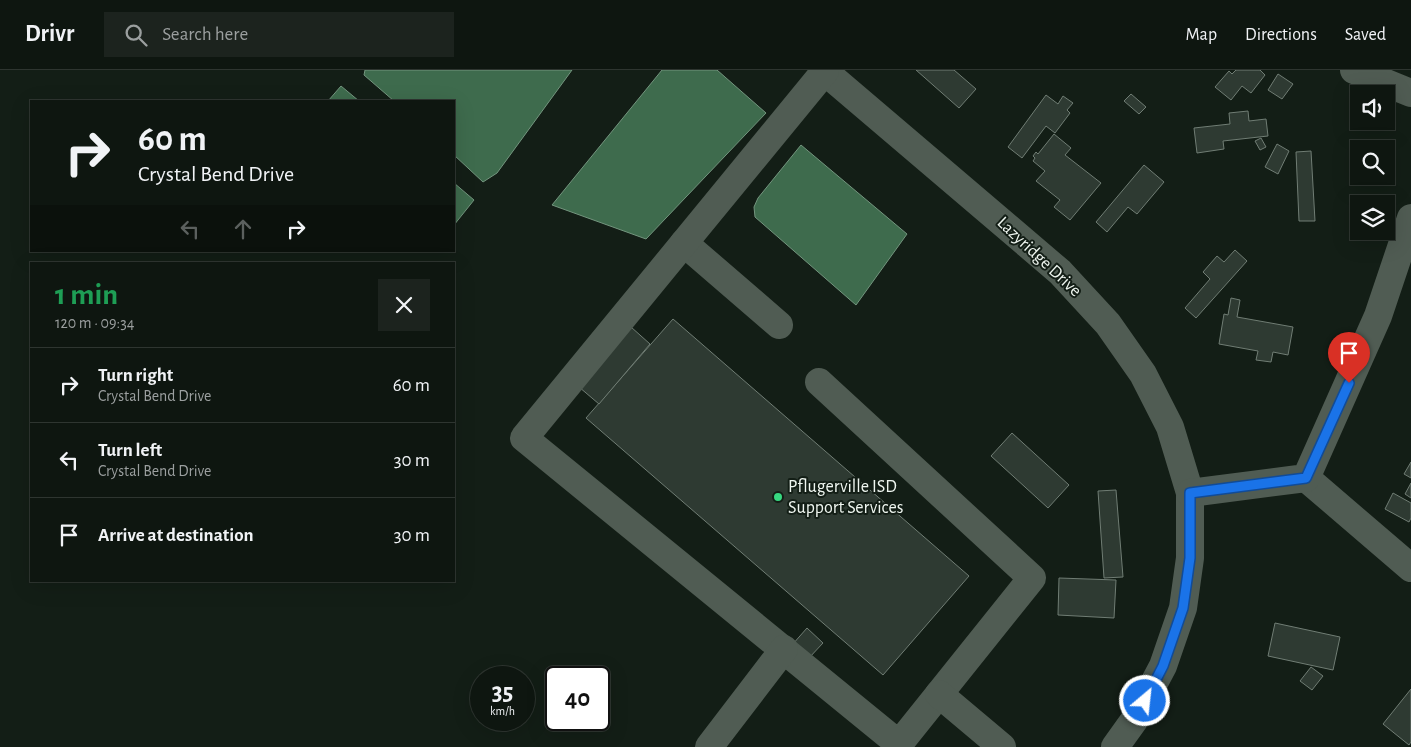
<!DOCTYPE html>
<meta charset="utf-8">
<style>
body{margin:0;font-family:"Alegreya Sans",sans-serif;background:#1c231e;color:#f1f3f6;height:100vh;display:flex;flex-direction:column;font-size:19px;white-space:nowrap}
*{box-sizing:border-box;margin:0}
p{font-size:16px;color:#9b9f9f}
.icon{flex:none;width:28px;height:28px;fill:none;stroke:currentColor;stroke-width:2;stroke-linecap:round;stroke-linejoin:round}
.map{position:relative;flex:1;overflow:hidden}
.drawer{position:absolute;left:30px;top:192px;width:425px;height:320px;display:flex;flex-direction:column;background:#0e1610;border-radius:0px;box-shadow:0 5px 20px #0002,0 0 0 1px #2e3530}
.drawer>*{flex:none}
.guide{position:absolute;left:30px;top:30px;width:425px;height:152px;border-radius:0px;box-shadow:0 5px 20px #0002,0 0 0 1px #2e3530;background:#0e1610;color:#f1f3f6;overflow:hidden}
.buttons{position:absolute;left:1350px;top:15px;display:grid;gap:10px}
.buttons a{display:grid;place-items:center;width:45px;height:45px;border-radius:0px;background:#0e1610;box-shadow:0 5px 20px #0002,0 0 0 1px #2e3530;font-size:25px}
.speed{position:absolute;left:470px;top:596px;display:flex;gap:10px;font-size:25px;font-weight:700;text-align:center}
.speed>*{display:grid;place-content:center;width:65px;height:65px;border-radius:50%;background:#0e1610;box-shadow:0 5px 20px #0002,0 0 0 1px #2e3530;line-height:1}
.speed small{font-size:12px;font-weight:400}
.speed .limit{border:2px solid #111;border-radius:8px;background:#fff;color:#111}
.pin{position:absolute;display:grid;place-items:center;width:42px;height:42px;color:#fff;margin:-51px -21px;border-radius:50% 50% 50% 0;rotate:-45deg;box-shadow:0 0 5px #0007}
.pin .icon{rotate:45deg}
.me{position:absolute;width:55px;margin:-28px;rotate:28deg;stroke-linejoin:round;filter:drop-shadow(0 0 4px #0008)}
.turn{display:flex;align-items:center;gap:18px;height:105px;padding:0 25px;font-size:22px}
.turn .icon{width:65px;height:65px;stroke-width:2.5}
.turn b{display:block;font-size:35px;line-height:42px}
.lanes{display:flex;align-items:center;height:48px;padding:0 25px;background:#0003;justify-content:center;gap:25px;direction:ltr}
.lanes .off{opacity:.35}
.round{display:grid;place-items:center;flex:none;width:52px;height:52px;border-radius:0px;background:#1c231e}
.headline{display:flex;align-items:center;justify-content:space-between;height:85px;padding:0 25px}
h1{font-size:30px;font-weight:700;line-height:38px;color:#1e9e55}
ul{padding:0;list-style:none}
li{display:flex;align-items:center;gap:15px;height:75px;padding:0 25px;border-top:1px solid #2e3530}
li div{flex:1}
li b{display:block;font-size:19px}
li em{font-style:normal}
header{display:flex;align-items:center;gap:30px;box-sizing:border-box;height:70px;padding:0 25px;background:#0e1610;border-bottom:1px solid #2e3530}
header strong{font-size:24px}
nav{display:flex;gap:28px;margin-inline-start:auto;font-size:18px}
.search{width:350px;height:45px;background:#1c231e;display:flex;align-items:center;gap:12px;box-sizing:border-box;padding:0 18px;border-radius:0px;color:#9b9f9f;font-size:19px}
.map>svg:first-child{display:block}
.water{fill:#3e6b4d;stroke:#73957e}
.building{fill:#2e3a32;stroke:#707d74}
.lines{fill:none;stroke-linecap:round;stroke-linejoin:round}
.minor{stroke:#505c53;stroke-width:28}
.route-casing{stroke:#114b97;stroke-width:12}
.route{stroke:#1a73e8;stroke-width:9}
.poi-dot{fill:#37d880;stroke:#131e16;stroke-width:2}
.labels{text-anchor:middle;dominant-baseline:central;stroke-width:4;stroke-linejoin:round;paint-order:stroke}
.street-label{font-size:18px;fill:#eff6f0;stroke:#131e16}
.poi-label{font-size:18px;fill:#eff6f0;stroke:#131e16;text-anchor:start}
</style>
<header>
<strong>Drivr</strong>
<div class="search"><svg class="icon" aria-label="search" viewBox="0 0 24 24"><circle cx="10" cy="10" r="6"/><path d="M15 15l6 6"/></svg>Search here</div>
<nav><a>Map</a><a>Directions</a><a>Saved</a></nav>
</header>
<div class="map">
<svg width="1411" height="677" viewBox="0 0 1411 677">
<rect width="100%" height="100%" fill="#131e16"/>
<g class="water">
<path d="M365,0H572L497,103L483,112L454,85V31H394L364,5Z"/>
<path d="M662,0H717L766,43L646,169L552,135Z"/>
<path d="M341,16L359,31H328Z"/>
<path d="M801,75L907,164L856,235L755,147L754,137L758,128Z"/>
<path d="M454,113L474,130L454,155Z"/>
</g>
<g class="building">
<path d="M916,0H954L976,19L959,38Z"/>
<path d="M1236,0H1260L1265,5L1251,23L1242,16L1231,30L1215,17L1229,1L1232,4Z"/>
<path d="M1278,4L1293,14L1282,29L1268,20Z"/>
<path d="M1131,24L1146,37L1139,44L1124,31Z"/>
<path d="M1046,25L1058,34L1063,26L1073,33L1067,40L1070,43L1055,63L1046,56L1022,88L1008,77Z"/>
<path d="M1248,41L1249,51L1266,49L1268,66L1223,71L1224,79L1197,83L1194,58L1230,54L1229,43Z"/>
<path d="M1054,64L1071,78L1065,85L1101,113L1070,150L1054,137L1060,130L1036,111L1045,101L1033,91L1035,88L1033,86L1036,82L1038,84Z"/>
<path d="M1261,68L1266,77L1260,80L1255,71Z"/>
<path d="M1277,74L1289,81L1278,104L1265,97Z"/>
<path d="M1311,81L1315,151H1299L1296,82Z"/>
<path d="M1144,95L1164,112L1137,144L1128,137L1107,162L1096,152Z"/>
<path d="M1235,180L1247,191L1196,248L1185,238L1210,209L1203,202L1217,186L1224,192Z"/>
<path d="M1231,228L1240,230L1237,247L1293,257L1288,285L1273,282L1271,292L1256,290L1258,281L1219,274L1224,244L1228,245Z"/>
<path d="M673,249L969,506L883,605L586,348Z"/>
<path d="M631,257L650,274L599,334L579,317Z"/>
<path d="M1012,363L1069,415L1048,438L991,386Z"/>
<path d="M1411,392V408L1404,404Z"/>
<path d="M1411,413V428L1405,424Z"/>
<path d="M1116,420L1123,507L1104,508L1098,421Z"/>
<path d="M1393,423L1411,433V448L1409,452L1385,439Z"/>
<path d="M1059,508L1116,510L1114,548L1058,545Z"/>
<path d="M1275,553L1340,567L1333,600L1268,586Z"/>
<path d="M807,558L823,573L808,589L792,575Z"/>
<path d="M1311,597L1323,606L1312,620L1300,611Z"/>
<path d="M1411,619V672L1409,675L1383,654Z"/>
</g>
<g class="lines">
<g class="minor">
<path d="M823,0L1060,202L1108,254L1143,304L1170,357L1190,423V488L1183,538L1163,596L1135,649L1115,677"/>
<path d="M1354,0L1411,23"/>
<path d="M684,173L779,255"/>
<path d="M819,312L1032,508L899,674L524,368L825,1"/>
<path d="M1306,408L1411,498"/>
<path d="M1190,423L1306,408L1378,246L1411,148"/>
<path d="M939,624L1002,677"/>
<path d="M709,677L784,579"/>
</g>
</g>
<g class="lines">
<defs>
<path id="route" d="M1145,631L1163,596L1183,538L1190,488V423L1306,408L1349,313"/>
</defs>
<use href="#route" class="route-casing"/>
<use href="#route" class="route"/>
</g>
<circle class="poi-dot" cx="778" cy="427" r="5"/>
<g class="labels">
<g class="street-label">
<text transform="translate(1039 187) rotate(43)">Lazyridge Drive</text>
</g>
<g class="poi-label">
<text x="788" y="417">Pflugerville ISD<tspan x="788" dy="21">Support Services</tspan></text>
</g>
</g>
</svg>
<div class="buttons">
<a><svg class="icon" aria-label="sound" viewBox="0 0 24 24"><path d="M4 9h4l5-4v14l-5-4H4zM17 9q2 3 0 6"/></svg></a>
<a><svg class="icon" aria-label="search" viewBox="0 0 24 24"><circle cx="10" cy="10" r="6"/><path d="M15 15l6 6"/></svg></a>
<a><svg class="icon" aria-label="layers" viewBox="0 0 24 24"><path d="M12 4l9 5-9 5-9-5zM3 14l9 5 9-5"/></svg></a>
</div>
<div class="speed"><div>35<small>km/h</small></div><div class="limit">40</div></div>
<div class="pin" style="left:1349px;top:313px;background:#d93025"><svg class="icon" aria-label="arrive" viewBox="0 0 24 24"><path d="M6 21V4h12l-3 4 3 4H6"/></svg></div>
<svg class="me" style="left:1145px;top:631px" viewBox="-20 -20 40 40"><circle r="17" fill="#1a73e8" stroke="#fff" stroke-width="3"/><path d="M0-11L8 9 0 5-8 9z" fill="#fff"/></svg>
<div class="guide">
<div class="turn"><svg class="icon" aria-label="right" viewBox="0 0 24 24"><path d="M7 20v-9h11M14 6l5 5-5 5"/></svg><div><b>60 m</b>Crystal Bend Drive</div></div>
<div class="lanes"><svg class="icon off" aria-label="left" viewBox="0 0 24 24"><path d="M17 20v-9H6M10 6l-5 5 5 5"/></svg><svg class="icon off" aria-label="ahead" viewBox="0 0 24 24"><path d="M12 20V5M6 11l6-6 6 6"/></svg><svg class="icon" aria-label="right" viewBox="0 0 24 24"><path d="M7 20v-9h11M14 6l5 5-5 5"/></svg></div>
</div>
<section class="drawer">
<div class="headline"><div><h1>1 min</h1><p>120 m · 09:34</p></div><a class="round"><svg class="icon" aria-label="close" viewBox="0 0 24 24"><path d="M6 6l12 12M18 6L6 18"/></svg></a></div>
<ul>
<li><svg class="icon" aria-label="right" viewBox="0 0 24 24"><path d="M7 20v-9h11M14 6l5 5-5 5"/></svg><div><b>Turn right</b><p>Crystal Bend Drive</p></div><em>60 m</em></li>
<li><svg class="icon" aria-label="left" viewBox="0 0 24 24"><path d="M17 20v-9H6M10 6l-5 5 5 5"/></svg><div><b>Turn left</b><p>Crystal Bend Drive</p></div><em>30 m</em></li>
<li><svg class="icon" aria-label="arrive" viewBox="0 0 24 24"><path d="M6 21V4h12l-3 4 3 4H6"/></svg><div><b>Arrive at destination</b></div><em>30 m</em></li>
</ul>
</section>
</div>
